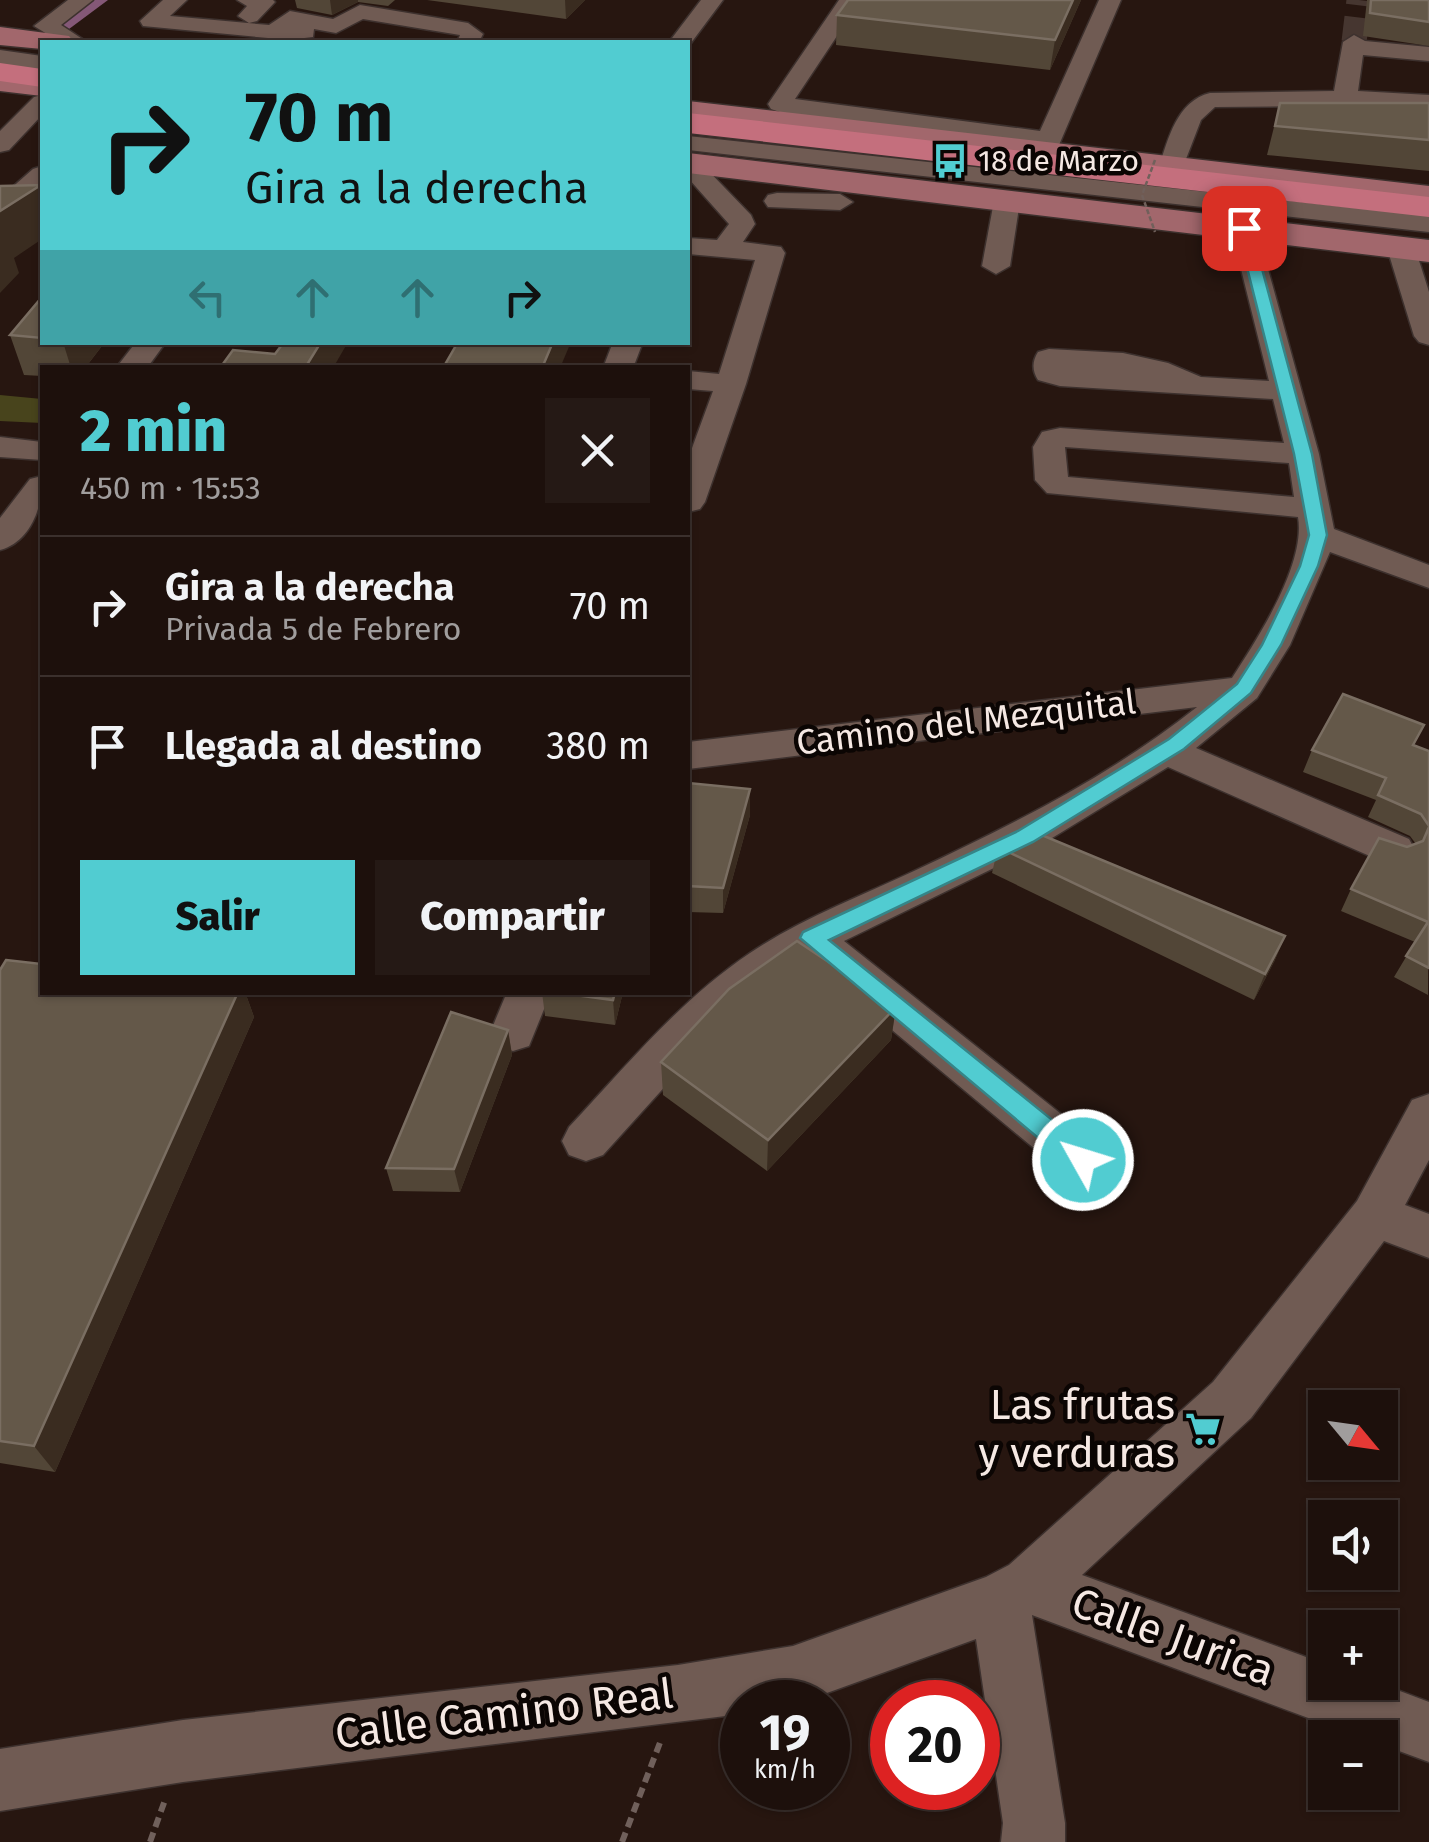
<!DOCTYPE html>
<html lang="es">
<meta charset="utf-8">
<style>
body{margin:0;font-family:"Fira Sans",sans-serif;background:#251915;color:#f1f3f6;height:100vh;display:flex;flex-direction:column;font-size:38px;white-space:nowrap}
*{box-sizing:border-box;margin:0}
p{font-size:32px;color:#a09d9d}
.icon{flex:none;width:55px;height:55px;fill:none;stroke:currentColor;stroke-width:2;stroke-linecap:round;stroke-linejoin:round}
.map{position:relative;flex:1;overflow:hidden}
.drawer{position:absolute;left:40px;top:365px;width:650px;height:630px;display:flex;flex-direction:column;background:#1d100c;border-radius:0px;box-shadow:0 2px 8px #0004,0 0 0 2px #3b302d}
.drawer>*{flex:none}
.top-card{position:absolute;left:40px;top:40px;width:650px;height:305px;border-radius:0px;box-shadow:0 2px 8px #0004,0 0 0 2px #3b302d;background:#51ccd1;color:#111;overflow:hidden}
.needle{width:65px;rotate:119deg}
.buttons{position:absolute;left:1308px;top:1390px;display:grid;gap:20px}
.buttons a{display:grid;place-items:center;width:90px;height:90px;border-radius:0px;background:#1d100c;box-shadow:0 2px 8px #0004,0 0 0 2px #3b302d;font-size:50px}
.speed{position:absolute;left:720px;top:1680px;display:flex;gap:20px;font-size:50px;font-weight:700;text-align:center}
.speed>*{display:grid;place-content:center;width:130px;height:130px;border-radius:50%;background:#1d100c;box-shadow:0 2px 8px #0004,0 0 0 2px #3b302d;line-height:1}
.speed small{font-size:25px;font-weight:400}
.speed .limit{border:15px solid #d22;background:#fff;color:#111}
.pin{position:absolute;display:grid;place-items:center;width:85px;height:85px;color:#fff;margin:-42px;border-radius:20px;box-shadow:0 5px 15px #0006}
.me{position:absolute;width:110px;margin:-55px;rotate:309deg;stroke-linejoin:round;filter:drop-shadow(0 0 8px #0008)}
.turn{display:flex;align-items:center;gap:35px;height:210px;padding:0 40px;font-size:45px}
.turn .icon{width:130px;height:130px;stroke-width:2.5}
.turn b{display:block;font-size:70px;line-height:85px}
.lanes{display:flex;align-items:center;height:95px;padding:0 40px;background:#0003;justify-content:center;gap:50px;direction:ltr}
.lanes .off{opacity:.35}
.round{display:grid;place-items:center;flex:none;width:105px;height:105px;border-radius:0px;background:#251915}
.headline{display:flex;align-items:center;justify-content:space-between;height:170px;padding:0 40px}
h1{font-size:60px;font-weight:800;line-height:75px;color:#51ccd1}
.primary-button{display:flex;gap:20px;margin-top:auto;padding:20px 40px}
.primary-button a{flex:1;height:115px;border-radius:0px;background:#51ccd1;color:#111;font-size:40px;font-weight:800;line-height:115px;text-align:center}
.primary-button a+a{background:#251915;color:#f1f3f6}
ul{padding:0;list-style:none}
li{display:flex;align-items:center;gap:30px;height:140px;padding:0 40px;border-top:2px solid #3b302d}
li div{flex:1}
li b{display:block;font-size:38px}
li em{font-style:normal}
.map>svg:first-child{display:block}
.green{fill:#48441c}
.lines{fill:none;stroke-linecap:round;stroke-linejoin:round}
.canal{fill:#845877;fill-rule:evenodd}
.minor-tunnel{stroke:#463630;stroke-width:25;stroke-dasharray:25 12;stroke-linecap:butt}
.minor-casing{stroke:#3d312e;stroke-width:3}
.major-casing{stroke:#3d312e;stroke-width:3}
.highway-casing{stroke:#3d312e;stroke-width:3}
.path{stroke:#70605b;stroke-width:6;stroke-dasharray:10 6;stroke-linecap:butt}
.minor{fill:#705b53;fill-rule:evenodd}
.major{fill:#a2676c;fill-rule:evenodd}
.highway{fill:#c46f7d;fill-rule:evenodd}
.path-bridge{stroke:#70605b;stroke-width:2.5;stroke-dasharray:5 2.5;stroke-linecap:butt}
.wall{fill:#524637}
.shaded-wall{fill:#3a2c20}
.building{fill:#645849;stroke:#7a6e62;stroke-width:2.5}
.route{fill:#51ccd1;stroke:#358588;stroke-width:2.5}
.labels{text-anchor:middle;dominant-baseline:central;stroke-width:9;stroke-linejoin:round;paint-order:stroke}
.far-poi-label{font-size:30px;fill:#f5e8e3;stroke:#0b0503;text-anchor:start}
.street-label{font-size:35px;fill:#f5e8e3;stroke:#0b0503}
.near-poi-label{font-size:42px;fill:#f5e8e3;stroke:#0b0503;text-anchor:end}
.near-street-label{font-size:42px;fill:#f5e8e3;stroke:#0b0503}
</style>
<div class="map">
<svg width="1429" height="1842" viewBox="0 0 1429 1842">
<rect width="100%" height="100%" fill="#271610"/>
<path class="green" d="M0,395L42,399V423L0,421Z"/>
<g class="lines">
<path class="canal" d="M89,0H108L65,32H53V24Z"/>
<path class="minor-tunnel" d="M1354,42L1359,0"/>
<defs>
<g id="minor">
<path d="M68,0H93L61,25L87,42H60L34,26Z"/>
<path d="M163,0H187L170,16L269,25L290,11L333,19L360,5L468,23L483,34L479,42H457L460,35L363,19L336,33L314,29L313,37L270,42L268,38L143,26L140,21Z"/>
<path d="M237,0H273L275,2L257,21L249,23L238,16L247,6Z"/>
<path d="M701,0H723L688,47V42H669Z"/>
<path d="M839,0H861L795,99L1040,131L1099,0H1121L1056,152L1043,160L1030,152L1034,145L813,116L803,120L771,109L768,104Z"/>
<path d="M1354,35L1365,41L1429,47V61L1363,55L1358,91L1429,95V109L1354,106L1325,113L1313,106L1215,107L1201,120L1181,172H1163L1159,167C1168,139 1177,101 1210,93L1334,91L1343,42Z"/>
<path d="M0,50L42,56V70L0,64Z"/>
<path d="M42,95V115L9,150L0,152V131L34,97Z"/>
<path d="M688,136L1429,216V232L688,150Z"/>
<path d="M688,156L697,159L751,215L755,224L743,242L781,247L785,253L746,384L705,502L700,509L688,512V459L713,391L688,389V371L719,374L755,260L688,254V238L717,240L729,224L688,178Z"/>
<path d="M42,166V187L9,218L0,220V198L33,169Z"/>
<path d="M777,193L840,194L853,202L840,210L768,207L764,201L768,195Z"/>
<path d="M1007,193L1020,201L1010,266L996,274L982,266L994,201Z"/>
<path d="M1244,221L1257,229L1319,454L1334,529L1429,565V588L1330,552L1290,645L1257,698L1196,748L1409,839L1415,850L1409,861L1395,865L1381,861L1168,767L1039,846L844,941L1100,1145L1107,1160L1100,1175L1083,1181L1066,1175L808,960L726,1019L603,1155L586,1161L569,1155L562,1141L569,1127C627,1065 680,1000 750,953C800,919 859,897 914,871C1012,825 1112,775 1197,707L688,769V742L1232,678C1258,638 1306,564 1298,517L1047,493L1035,480L1033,447L1042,432L1060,428L1284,443L1273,399L1060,386L1038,380C1032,371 1032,361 1038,352L1049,349L1123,353L1168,363L1201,377L1269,381L1231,229ZM1065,447L1289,463L1294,497L1068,477Z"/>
<path d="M1401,240L1415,248L1429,292V345L1419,342L1414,336L1387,248Z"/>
<path d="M136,342H166L147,368H116Z"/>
<path d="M613,342H643L633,368H603Z"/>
<path d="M0,437L42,442V460L0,457Z"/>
<path d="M42,476C44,504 31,542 0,550V518L30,479Z"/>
<path d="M507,992H551L529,1046L513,1051L497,1046L490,1033Z"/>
<path d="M1429,1094V1160L1405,1205L1429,1214V1258L1384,1241L1251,1418L1082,1575L1325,1664V1682H1376L1429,1702V1762L1380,1744V1738H1362L1032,1615L1065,1823V1842H1001L1003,1823L976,1639L802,1702H742V1714L183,1782L0,1811V1749L183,1720L678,1665L793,1646L986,1577L1009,1565L1213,1382L1357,1201L1412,1100Z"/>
</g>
<g id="major">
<path d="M0,27L69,36L74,42H42V49L0,45Z"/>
<path d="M0,73L42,78V96L0,91Z"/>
<path d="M688,101L1429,186V206L688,119Z"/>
<path d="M688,153L1429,240V262L688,173Z"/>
</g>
<g id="highway">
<path d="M0,63L42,69V87L0,81Z"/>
<path d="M688,113L1429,197V217L688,133Z"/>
</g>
</defs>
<use href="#minor" class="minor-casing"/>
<use href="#major" class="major-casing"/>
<use href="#highway" class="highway-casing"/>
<g class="path">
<path d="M150,1842L165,1800"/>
<path d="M622,1842L661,1740"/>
</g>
<use href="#minor" class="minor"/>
<use href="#major" class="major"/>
<use href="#highway" class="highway"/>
<path class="path-bridge" d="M1155,160L1142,195L1155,232"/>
</g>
<g class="wall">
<path d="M295,0H395L388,6L358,2L332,15L297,8Z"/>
<path d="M427,0H585L566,19Z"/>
<path d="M1081,0L1050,70L836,45L837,15Z"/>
<path d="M1367,0H1429V46L1363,36Z"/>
<path d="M1280,103H1429V171L1267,155Z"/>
<path d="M42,297V342H105L85,368H42V376L24,375L10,335Z"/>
<path d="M1424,725L1414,745L1429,751L1428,995L1394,977L1415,942L1341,911L1351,889L1407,847L1416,844L1410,836L1368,817L1376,800L1303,772L1312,750Z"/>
<path d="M688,783L750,815L723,913L688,912Z"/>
<path d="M998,847L1285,936L1274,962L1254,1000L992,873Z"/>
<path d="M0,970L42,992H245L254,1017L55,1472L0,1463Z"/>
<path d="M542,992H623L615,1025L545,1016Z"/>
<path d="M896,1007L891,1040L767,1171L663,1095L661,1062Z"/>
<path d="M508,1030L512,1055L460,1192L393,1191L386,1168Z"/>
</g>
<g class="shaded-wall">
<path d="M330,0H358V2L332,15Z"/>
<path d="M565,0H585L566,19Z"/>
<path d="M1073,0H1081L1050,70L1055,40Z"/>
<path d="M41,185L42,189V239L14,258L19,273L0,293V211Z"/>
<path d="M63,342H105L85,368H71Z"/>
<path d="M321,342H348L333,368H305Z"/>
<path d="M553,342H571L560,368H542Z"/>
<path d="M750,789V815L723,913V888Z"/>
<path d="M1285,936L1274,962L1254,1000L1265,974Z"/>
<path d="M238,992H245L254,1017L55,1472L34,1446Z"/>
<path d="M615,992H623L615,1025L613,1000Z"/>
<path d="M896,1007L891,1040L767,1171L768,1140Z"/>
<path d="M508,1030L512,1055L460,1192L454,1169Z"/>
</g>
<g class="building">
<path d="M848,0H1073L1055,40L837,15Z"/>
<path d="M1371,0H1429V22L1370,13Z"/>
<path d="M1280,103H1429V140L1275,126Z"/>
<path d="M41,185L0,211V186Z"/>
<path d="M42,297V338L10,335Z"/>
<path d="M284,342H321L305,368H220L233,350L275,354Z"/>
<path d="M458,342H553L542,368H443Z"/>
<path d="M1343,694L1424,725L1413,745L1429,751V826L1421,814L1378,795L1386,778L1312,750Z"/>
<path d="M688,783L750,789L723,888L688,886Z"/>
<path d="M1429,827V968L1406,956L1428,922L1351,889L1379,838L1407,847L1423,841Z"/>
<path d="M1032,831L1285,936L1265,974L998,847Z"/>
<path d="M797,941L896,1007L768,1140L661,1062L729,989Z"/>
<path d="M6,960L42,964V992H238L34,1446L0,1441V970Z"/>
<path d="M553,992H615L613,1000Z"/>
<path d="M451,1012L508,1030L454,1169L386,1168Z"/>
</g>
<path class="route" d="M1244,224L1251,228L1312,454L1327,535L1318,566L1281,645L1251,693L1184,749L1033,842L829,940L1092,1152L1096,1160L1092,1168L1083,1171L1074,1168L800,938L803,932L1018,831L1169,739L1237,684L1262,645L1300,566L1309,535L1294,454L1237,228Z"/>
<defs>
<symbol id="bus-bare" viewBox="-9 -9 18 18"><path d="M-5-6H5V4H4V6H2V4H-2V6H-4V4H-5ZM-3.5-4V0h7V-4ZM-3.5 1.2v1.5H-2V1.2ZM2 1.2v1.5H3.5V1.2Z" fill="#51ccd1" stroke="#0b0503" stroke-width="2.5" paint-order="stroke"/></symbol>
<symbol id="supermarket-bare" viewBox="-9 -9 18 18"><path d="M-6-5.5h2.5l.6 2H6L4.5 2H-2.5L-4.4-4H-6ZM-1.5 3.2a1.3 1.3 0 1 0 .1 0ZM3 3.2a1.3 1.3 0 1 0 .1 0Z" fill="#51ccd1" stroke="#0b0503" stroke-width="2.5" paint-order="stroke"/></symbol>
</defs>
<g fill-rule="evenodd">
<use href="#bus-bare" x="925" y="136" width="50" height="50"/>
<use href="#supermarket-bare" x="1178" y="1404" width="50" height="50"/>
</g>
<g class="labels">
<g class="far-poi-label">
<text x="978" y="161">18 de Marzo</text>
</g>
<g class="street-label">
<text transform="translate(966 722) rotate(-7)">Camino del Mezquital</text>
</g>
<g class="near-poi-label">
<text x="1175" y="1405">Las frutas<tspan x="1175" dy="48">y verduras</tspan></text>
</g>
<g class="near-street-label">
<text transform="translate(1173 1637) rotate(20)">Calle Jurica</text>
<text transform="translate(504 1714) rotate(-7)">Calle Camino Real</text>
</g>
</g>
</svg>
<div class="buttons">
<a><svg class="needle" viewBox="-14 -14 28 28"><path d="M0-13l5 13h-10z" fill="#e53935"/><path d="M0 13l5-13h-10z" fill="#a09d9d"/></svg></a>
<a><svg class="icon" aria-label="sound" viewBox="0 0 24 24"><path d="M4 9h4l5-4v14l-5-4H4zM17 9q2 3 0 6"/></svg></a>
<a>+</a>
<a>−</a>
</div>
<div class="speed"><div>19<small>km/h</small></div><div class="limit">20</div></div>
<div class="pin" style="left:1244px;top:228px;background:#d93025"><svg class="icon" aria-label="arrive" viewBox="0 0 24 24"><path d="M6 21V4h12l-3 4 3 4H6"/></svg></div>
<svg class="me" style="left:1083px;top:1160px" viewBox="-20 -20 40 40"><circle r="17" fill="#51ccd1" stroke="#fff" stroke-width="3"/><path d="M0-11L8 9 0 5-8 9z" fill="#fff"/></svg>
<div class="top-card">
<div class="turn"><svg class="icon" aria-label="right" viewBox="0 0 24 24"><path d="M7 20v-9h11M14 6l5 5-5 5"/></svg><div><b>70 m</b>Gira a la derecha</div></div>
<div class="lanes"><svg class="icon off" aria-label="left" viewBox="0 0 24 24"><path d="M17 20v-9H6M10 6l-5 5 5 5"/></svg><svg class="icon off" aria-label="ahead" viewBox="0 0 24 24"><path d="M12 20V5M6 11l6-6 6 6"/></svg><svg class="icon off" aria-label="ahead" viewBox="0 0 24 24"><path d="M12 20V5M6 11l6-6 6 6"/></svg><svg class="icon" aria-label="right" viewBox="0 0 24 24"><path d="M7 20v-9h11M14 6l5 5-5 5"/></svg></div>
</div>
<section class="drawer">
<div class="headline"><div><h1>2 min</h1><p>450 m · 15:53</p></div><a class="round"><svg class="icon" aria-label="close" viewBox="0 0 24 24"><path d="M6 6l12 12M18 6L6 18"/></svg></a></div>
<ul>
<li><svg class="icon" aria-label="right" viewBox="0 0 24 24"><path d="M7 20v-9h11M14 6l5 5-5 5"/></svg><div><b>Gira a la derecha</b><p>Privada 5 de Febrero</p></div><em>70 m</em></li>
<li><svg class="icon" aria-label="arrive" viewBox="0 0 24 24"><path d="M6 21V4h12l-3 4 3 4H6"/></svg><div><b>Llegada al destino</b></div><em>380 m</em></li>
</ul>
<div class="primary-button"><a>Salir</a><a>Compartir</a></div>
</section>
</div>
